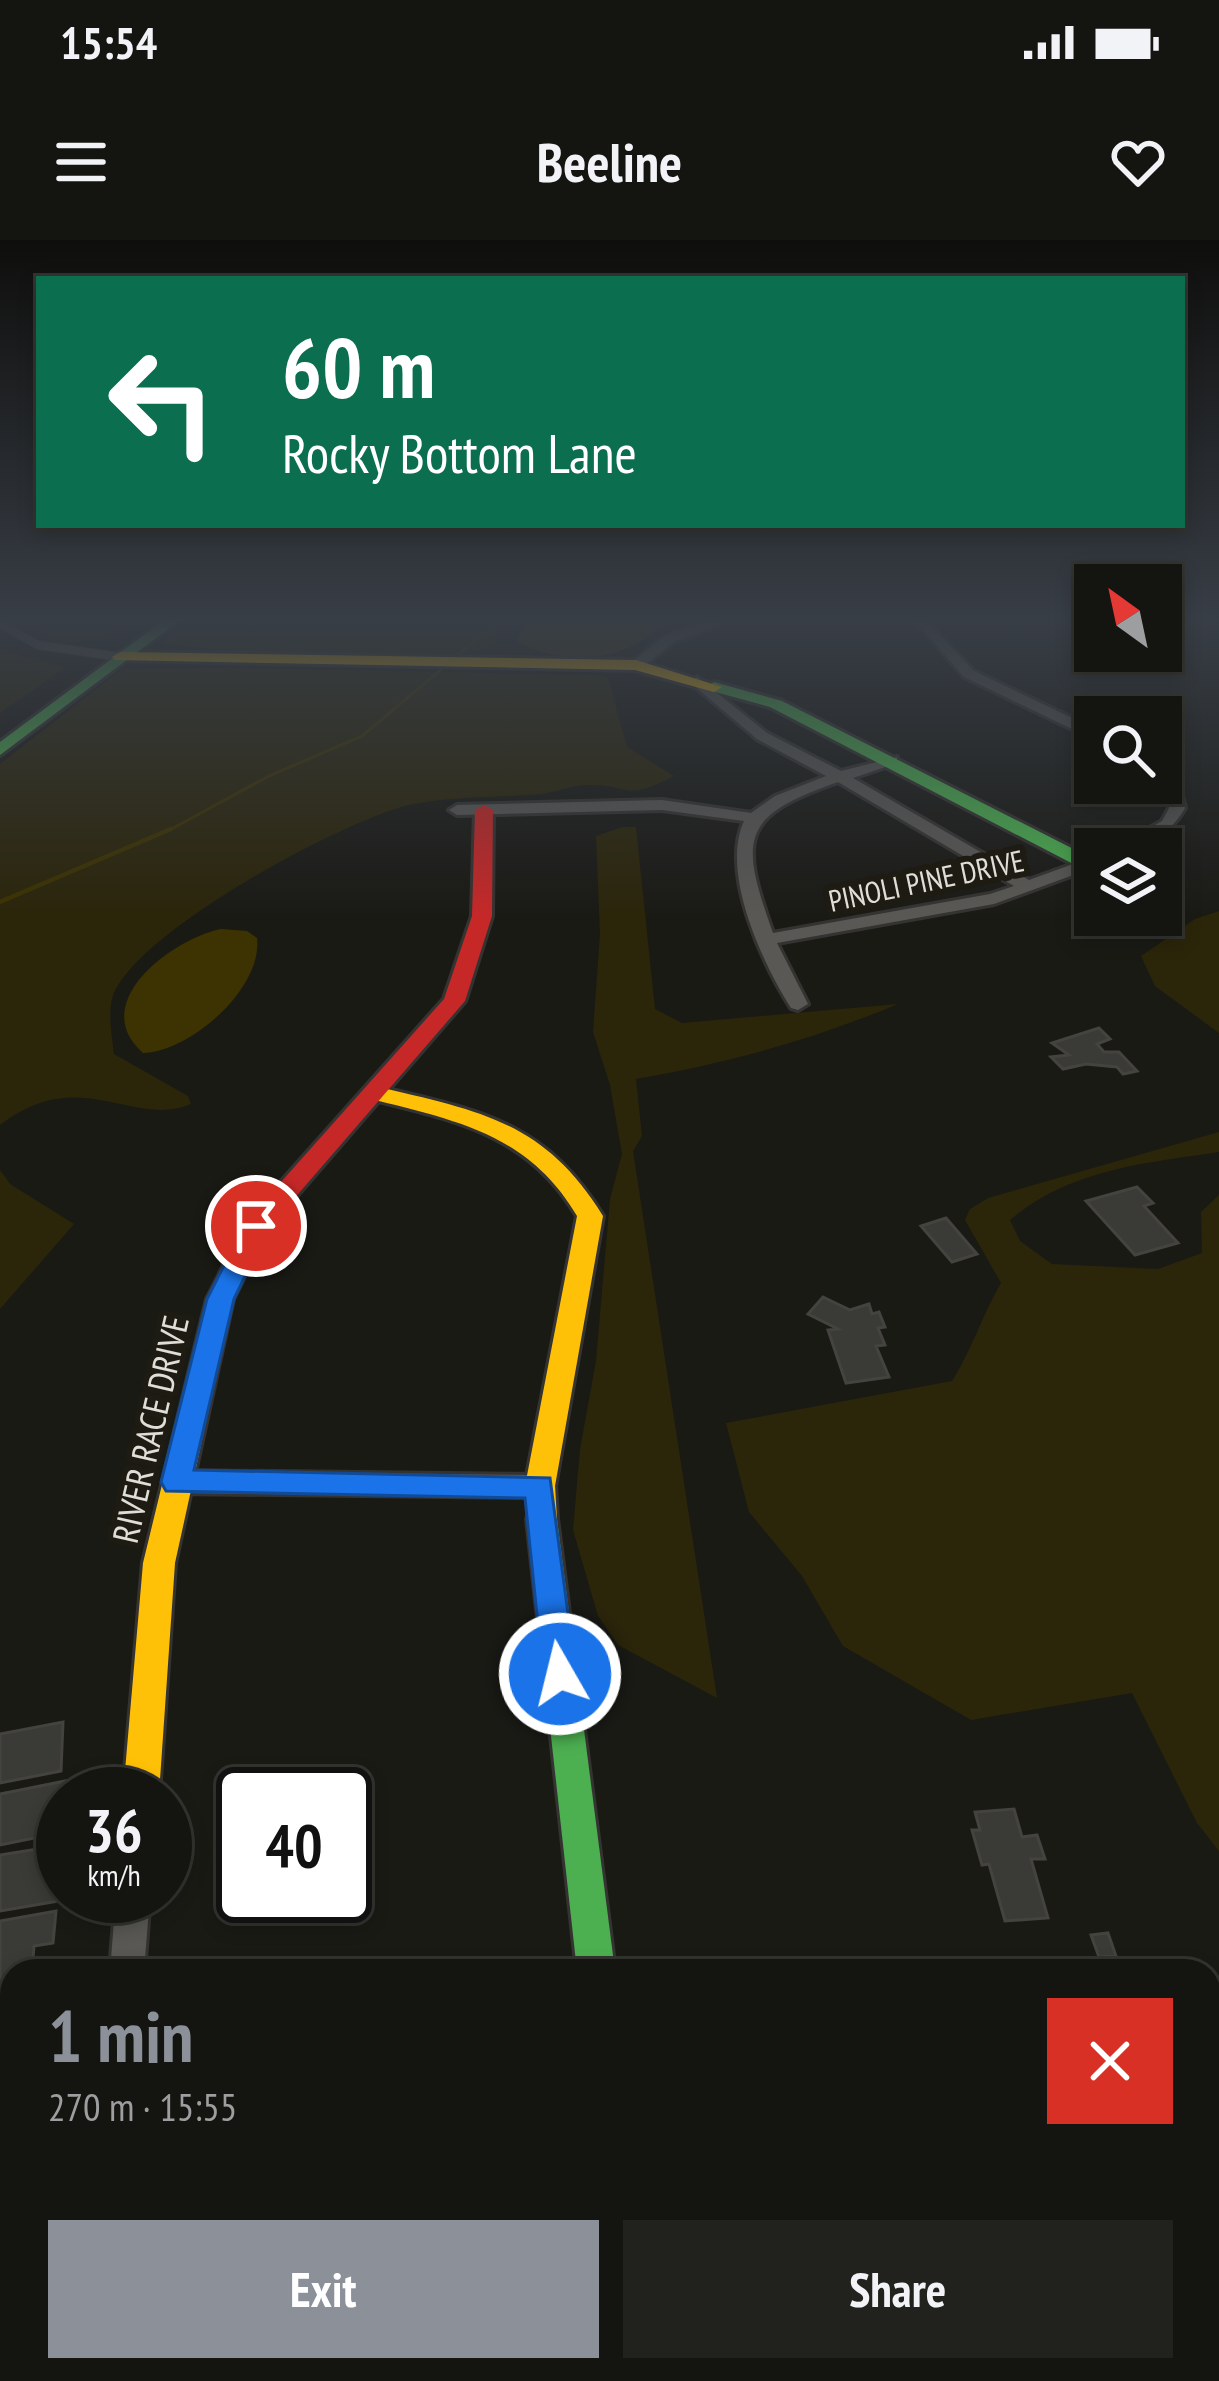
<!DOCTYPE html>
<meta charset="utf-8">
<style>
body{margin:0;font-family:"PT Sans Narrow",sans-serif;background:#21211e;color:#f1f3f6;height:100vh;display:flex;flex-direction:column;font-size:45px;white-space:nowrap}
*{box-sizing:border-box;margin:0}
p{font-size:39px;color:#9d9e9f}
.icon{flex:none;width:66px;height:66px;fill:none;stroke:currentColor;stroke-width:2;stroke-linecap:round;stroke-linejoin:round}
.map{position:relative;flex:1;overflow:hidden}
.panel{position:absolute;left:0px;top:1719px;width:1221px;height:423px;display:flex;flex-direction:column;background:#141410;border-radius:36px 36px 0 0;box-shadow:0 6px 18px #0003,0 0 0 3px #333330}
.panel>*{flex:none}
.hud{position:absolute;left:36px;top:36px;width:1149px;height:252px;border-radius:0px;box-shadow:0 6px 18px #0003,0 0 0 3px #333330;background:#0b6e4f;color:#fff;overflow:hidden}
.needle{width:78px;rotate:327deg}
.fabs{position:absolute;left:1074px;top:324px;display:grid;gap:24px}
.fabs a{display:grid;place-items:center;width:108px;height:108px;border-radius:0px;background:#141410;box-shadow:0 6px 18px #0003,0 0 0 3px #333330;font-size:60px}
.speed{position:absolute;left:36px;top:1527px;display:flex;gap:24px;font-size:60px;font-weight:700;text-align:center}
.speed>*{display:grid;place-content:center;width:156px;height:156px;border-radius:50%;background:#141410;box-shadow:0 6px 18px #0003,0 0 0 3px #333330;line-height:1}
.speed small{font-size:30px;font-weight:400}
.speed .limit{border:6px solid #111;border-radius:18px;background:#fff;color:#111}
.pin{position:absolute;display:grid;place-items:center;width:102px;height:102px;color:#fff;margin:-51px;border:6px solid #fff;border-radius:50%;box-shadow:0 3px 12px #0007}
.me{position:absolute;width:132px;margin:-66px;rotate:352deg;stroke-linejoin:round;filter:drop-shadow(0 0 9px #0008)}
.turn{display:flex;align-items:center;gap:42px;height:252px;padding:0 48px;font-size:54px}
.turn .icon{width:156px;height:156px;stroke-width:2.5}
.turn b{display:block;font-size:84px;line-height:102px}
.round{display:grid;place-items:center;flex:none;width:126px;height:126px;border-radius:0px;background:#21211e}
.overview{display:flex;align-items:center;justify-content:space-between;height:204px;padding:0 48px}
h1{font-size:72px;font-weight:700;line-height:90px;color:#8c9099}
.action{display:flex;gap:24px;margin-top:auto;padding:24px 48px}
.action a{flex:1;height:138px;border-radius:0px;background:#8c9099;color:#fff;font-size:48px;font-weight:700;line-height:138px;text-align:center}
.action a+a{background:#21211e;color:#f1f3f6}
.status{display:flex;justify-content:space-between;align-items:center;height:84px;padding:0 60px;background:#141410;direction:ltr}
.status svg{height:33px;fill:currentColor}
header{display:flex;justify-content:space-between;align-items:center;height:156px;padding:0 48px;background:#141410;font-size:54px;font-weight:700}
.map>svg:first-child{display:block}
.green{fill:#2b250a}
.water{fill:#3c3202}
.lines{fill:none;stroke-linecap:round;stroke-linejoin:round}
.stream-far1{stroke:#3c3202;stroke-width:3}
.stream{stroke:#3c3202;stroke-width:4.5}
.building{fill:#3a3a36;stroke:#44433f;stroke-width:3}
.lane-casing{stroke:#353331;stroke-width:10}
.street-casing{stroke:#353331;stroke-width:6}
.fast-casing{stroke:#353331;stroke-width:6}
.slow-casing{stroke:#353331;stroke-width:6}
.jam-casing{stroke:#353331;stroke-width:6}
.lane{stroke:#595854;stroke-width:8}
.street{fill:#595854;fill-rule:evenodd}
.fast{fill:#4caf50;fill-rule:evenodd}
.slow{fill:#ffc107;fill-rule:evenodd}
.jam{fill:#c62828;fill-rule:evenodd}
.route{fill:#1a73e8;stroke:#114b97;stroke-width:3}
.labels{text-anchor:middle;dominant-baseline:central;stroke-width:12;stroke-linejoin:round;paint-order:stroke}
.far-street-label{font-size:30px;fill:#e0ded8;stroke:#1d1b12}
.street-label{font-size:36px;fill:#e0ded8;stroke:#1d1b12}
</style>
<div class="status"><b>15:54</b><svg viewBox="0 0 49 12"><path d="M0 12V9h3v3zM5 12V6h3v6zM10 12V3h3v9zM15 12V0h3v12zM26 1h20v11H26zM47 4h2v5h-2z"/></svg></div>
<header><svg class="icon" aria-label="menu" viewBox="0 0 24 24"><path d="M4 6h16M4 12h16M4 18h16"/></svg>Beeline<svg class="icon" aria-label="heart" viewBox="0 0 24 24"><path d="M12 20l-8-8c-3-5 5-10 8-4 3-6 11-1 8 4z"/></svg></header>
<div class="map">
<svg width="1219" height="2141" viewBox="0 0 1219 2141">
<rect width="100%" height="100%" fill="#1a1a15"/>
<g class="green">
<path d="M33,377H146C114,396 61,418 31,383Z"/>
<path d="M198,377H495L498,403C469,431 214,411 164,404V397Z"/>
<path d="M0,410L66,427L0,473Z"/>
<path d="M233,428L599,435L608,438L627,507L674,536C621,563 633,544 587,545C572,545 557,552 542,554C499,558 457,556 414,564C350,576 130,694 112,759C108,775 112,797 114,814L188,856L191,864C133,889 81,823 0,885V524L122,429Z"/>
<path d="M622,587H636L655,769L682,783L898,764C812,800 728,823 636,839L642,896L633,911L717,1458L618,1405L598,1376L573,1290L580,1209L596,1121L610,959L622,914L610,845L593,792L600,694L596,596Z"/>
<path d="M1219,671V793L1155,746L1141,716L1195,679Z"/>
<path d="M1219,892V912C1144,923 1068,930 1010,980L1020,1001L1052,1024L1158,1029L1202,1013L1201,972L1219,955V1611L1197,1583L1132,1453L971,1480L843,1406L802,1336L749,1272L726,1183L952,1141C972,1110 982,1075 1001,1043L965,980L970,969L988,958Z"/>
<path d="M0,930L10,944L74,984L0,1069Z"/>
</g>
<g class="water">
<path d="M551,377H672L677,382C654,389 640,405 618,412C589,422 541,418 516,400L524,385Z"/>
<path d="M221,689L247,691L257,698C263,748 190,812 143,813C86,763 172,699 221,689Z"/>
</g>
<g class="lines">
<g class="stream-far1">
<path d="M451,420L496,385L515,377"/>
<path d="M166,592L269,536L362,496L443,428"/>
</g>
<path class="stream" d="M0,662L171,589"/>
</g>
<g class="building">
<path d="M1099,788L1110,799L1097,804L1104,812H1119L1137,831L1123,834L1117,827L1086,824L1063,829L1051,817L1069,815L1052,803Z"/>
<path d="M1137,947L1153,963L1144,966L1178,1003L1135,1015L1086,961Z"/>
<path d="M946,978L977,1014L952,1022L921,986Z"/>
<path d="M823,1057L850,1070L869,1064L872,1074L879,1072L885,1087L878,1088L885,1105L876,1106L889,1137L846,1143L828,1090L838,1089L808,1074Z"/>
<path d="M63,1482L61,1531L0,1543V1494Z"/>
<path d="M70,1540L63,1567L55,1569L54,1594L0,1605V1554Z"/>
<path d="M1014,1569L1022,1597L1037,1595L1045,1619H1031L1048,1678L1005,1681L989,1624L982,1625L972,1590H980L975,1572Z"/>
<path d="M63,1605L59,1661L0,1671V1615Z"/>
<path d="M56,1671L53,1703L34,1706L32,1731H12V1737L0,1739V1681Z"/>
<path d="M1108,1693L1116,1716L1099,1717L1091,1695Z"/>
<path d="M12,1756V1818L0,1820V1758Z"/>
<path d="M1070,2130H1145L1154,2140L1067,2141L1064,2138Z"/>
</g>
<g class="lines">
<defs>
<path id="lane" d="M6,377L4,386L38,405L120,417"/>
<g id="street">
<path d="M720,377H741L674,402L641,428L629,425L664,396Z"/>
<path d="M906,377L926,380L974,431L1095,489V500L964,437L925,392Z"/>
<path d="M697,437L767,493L841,531L897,517V523L853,538L1029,640L1095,616V627L994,664L777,703L808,764L798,770L791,768C763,724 720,633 744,581L662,570L457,575L449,570L457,565L662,560L751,573L775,556L826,536L757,499L692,444L690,441ZM838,542L1014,646L990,654L773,693C739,598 740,576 838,542Z"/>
<path d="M1161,527L1179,544L1185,568C1170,595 1143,609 1113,609L1162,581L1169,568Z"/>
<path d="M176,1231L540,1235L549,1238L553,1246L549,1254L540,1257L176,1253L167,1250L163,1242L167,1234Z"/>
<path d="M116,1656H150L144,1731H110Z"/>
<path d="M12,1848V1884L0,1887V1851Z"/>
<path d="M627,2130H667L669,2141H629Z"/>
</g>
<g id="fast">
<path d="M168,377H184L0,515V502Z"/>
<path d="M714,442L782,461L1095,620V628H1081L770,467L708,450L706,447Z"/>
<path d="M542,1266L553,1270L557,1279L615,1731H577L527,1279L531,1270Z"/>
</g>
<g id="slow">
<path d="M120,412L636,420L722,447L714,452L635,430L115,420L112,417Z"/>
<path d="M375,846C478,871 544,880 603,976L555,1246L557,1279L553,1288L542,1292L531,1288L525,1246L577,976C528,893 454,880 367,858L363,853L367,848Z"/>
<path d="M233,1024L246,1033L233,1059L175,1323L159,1554H123L143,1323L207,1059L224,1026Z"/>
</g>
<path id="jam" d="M484,565L493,570L492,676L465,761L267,990L242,1040H224L220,1033L247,980L444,759L472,676L475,570Z"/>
</defs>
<use href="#lane" class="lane-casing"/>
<use href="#street" class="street-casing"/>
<use href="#fast" class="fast-casing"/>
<use href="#slow" class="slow-casing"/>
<use href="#jam" class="jam-casing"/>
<use href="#lane" class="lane"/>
<use href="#street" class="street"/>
<use href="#fast" class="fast"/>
<use href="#slow" class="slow"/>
<use href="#jam" class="jam"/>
</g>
<linearGradient id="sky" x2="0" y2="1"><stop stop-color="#0e0e0c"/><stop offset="0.56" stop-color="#383e46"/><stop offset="1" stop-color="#383e46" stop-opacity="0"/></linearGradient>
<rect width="1219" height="677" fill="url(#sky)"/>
<path class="route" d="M256,977L269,986L234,1059L194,1230L550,1238L576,1434L571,1444L560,1449L548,1444L543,1434L525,1258L166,1251L161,1242L207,1059L247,980Z"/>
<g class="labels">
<g class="far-street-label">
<text transform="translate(926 640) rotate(-12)">PINOLI PINE DRIVE</text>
</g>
<g class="street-label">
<text transform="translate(150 1189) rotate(-77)">RIVER RACE DRIVE</text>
</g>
</g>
</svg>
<div class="fabs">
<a><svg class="needle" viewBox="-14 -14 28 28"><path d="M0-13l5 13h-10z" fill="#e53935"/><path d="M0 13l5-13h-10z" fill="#9d9e9f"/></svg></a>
<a><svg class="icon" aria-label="search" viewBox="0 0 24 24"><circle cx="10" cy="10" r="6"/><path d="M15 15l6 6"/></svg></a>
<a><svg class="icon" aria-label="layers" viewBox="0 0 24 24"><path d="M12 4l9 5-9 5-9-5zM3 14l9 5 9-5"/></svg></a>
</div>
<div class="speed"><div>36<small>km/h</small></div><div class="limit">40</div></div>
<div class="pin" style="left:256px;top:986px;background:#d93025"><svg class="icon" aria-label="arrive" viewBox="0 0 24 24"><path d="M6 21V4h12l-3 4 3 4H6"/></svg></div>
<svg class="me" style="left:560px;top:1434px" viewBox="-20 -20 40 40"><circle r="17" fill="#1a73e8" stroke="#fff" stroke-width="3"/><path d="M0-11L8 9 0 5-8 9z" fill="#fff"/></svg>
<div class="hud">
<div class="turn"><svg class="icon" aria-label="left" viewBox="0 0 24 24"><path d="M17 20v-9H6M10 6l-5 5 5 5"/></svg><div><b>60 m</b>Rocky Bottom Lane</div></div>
</div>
<section class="panel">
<div class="overview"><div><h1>1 min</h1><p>270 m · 15:55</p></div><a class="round" style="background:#d93025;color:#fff"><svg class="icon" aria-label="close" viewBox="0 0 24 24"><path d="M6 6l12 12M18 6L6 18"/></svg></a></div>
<div class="action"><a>Exit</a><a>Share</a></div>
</section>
</div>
